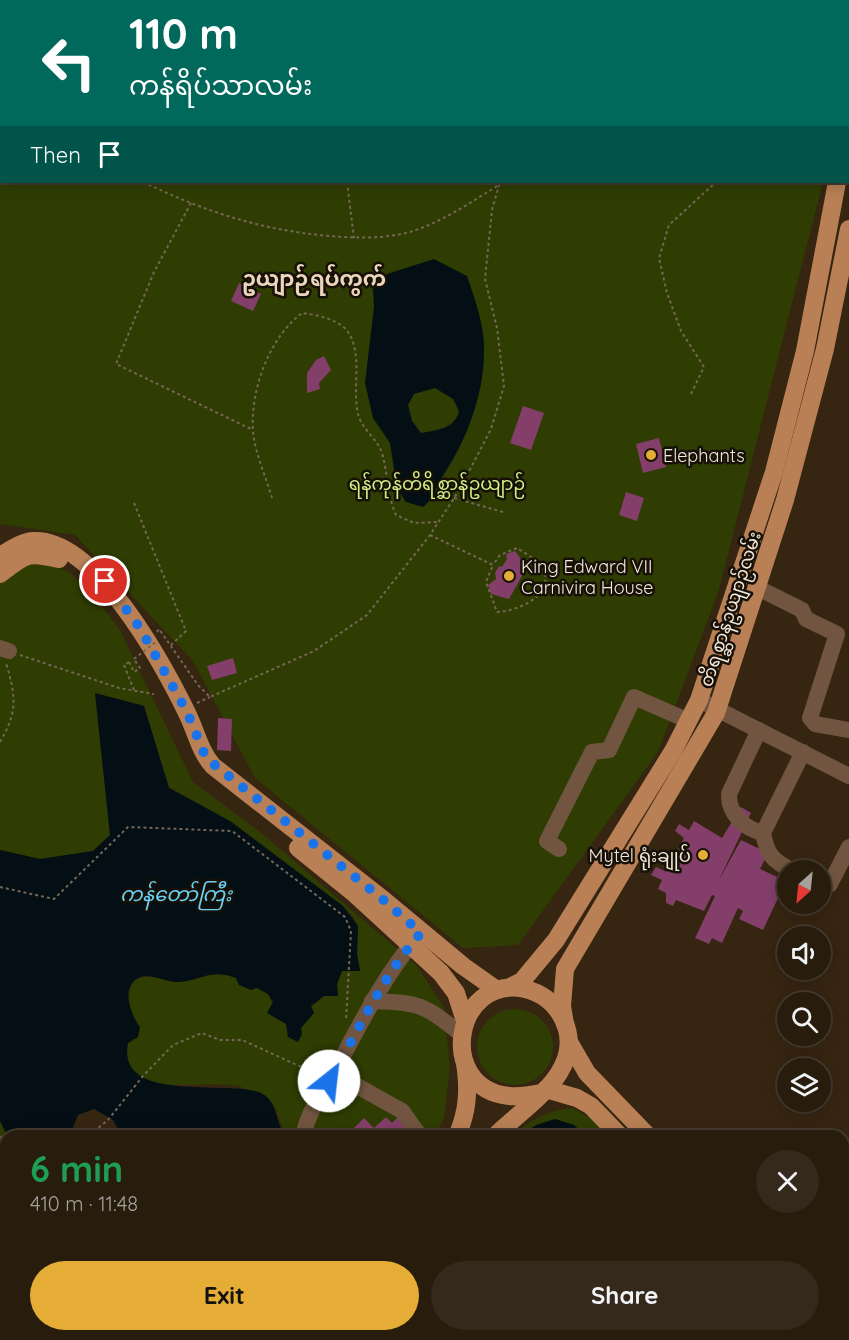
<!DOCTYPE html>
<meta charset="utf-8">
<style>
body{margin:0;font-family:Quicksand,"Noto Sans Myanmar",sans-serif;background:#34291b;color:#f1f3f6;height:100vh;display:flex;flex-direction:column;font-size:22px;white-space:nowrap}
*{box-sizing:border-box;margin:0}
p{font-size:20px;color:#a5a19d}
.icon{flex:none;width:33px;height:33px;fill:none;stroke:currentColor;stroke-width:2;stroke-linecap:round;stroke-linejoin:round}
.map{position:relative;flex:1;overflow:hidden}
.details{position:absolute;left:0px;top:1130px;width:849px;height:212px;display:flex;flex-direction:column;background:#281c0d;border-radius:18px 18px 0 0;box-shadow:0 3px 15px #0003,0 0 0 2px #443a2e}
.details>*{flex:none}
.guide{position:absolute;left:0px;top:0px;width:849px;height:183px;box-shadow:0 3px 15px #0003,0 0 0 2px #443a2e;background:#00695c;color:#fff;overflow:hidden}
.needle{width:39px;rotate:207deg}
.fabs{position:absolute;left:777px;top:860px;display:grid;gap:12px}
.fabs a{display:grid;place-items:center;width:54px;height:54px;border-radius:50%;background:#281c0d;box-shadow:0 3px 15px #0003,0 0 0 2px #443a2e;font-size:30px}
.pin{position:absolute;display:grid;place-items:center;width:51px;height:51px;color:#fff;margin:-26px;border:3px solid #fff;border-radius:50%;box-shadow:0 2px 6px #0007}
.me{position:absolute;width:66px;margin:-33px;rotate:29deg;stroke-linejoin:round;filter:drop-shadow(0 0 4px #0008)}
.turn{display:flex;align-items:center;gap:21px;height:126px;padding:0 30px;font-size:27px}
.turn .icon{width:78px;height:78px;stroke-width:2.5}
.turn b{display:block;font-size:42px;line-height:51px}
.then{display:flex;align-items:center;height:57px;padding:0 30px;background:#0003;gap:12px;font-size:22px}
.round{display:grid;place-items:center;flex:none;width:63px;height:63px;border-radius:32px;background:#34291b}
.overview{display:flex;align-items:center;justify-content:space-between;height:102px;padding:0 30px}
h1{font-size:36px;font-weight:800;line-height:45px;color:#1e9e55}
.action{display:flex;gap:12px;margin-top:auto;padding:12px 30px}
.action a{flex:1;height:69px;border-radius:36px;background:#e5ad35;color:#111;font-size:24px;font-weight:800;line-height:69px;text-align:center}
.action a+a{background:#34291b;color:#f1f3f6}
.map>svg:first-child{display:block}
.green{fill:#2f3d02}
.water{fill:#030f14;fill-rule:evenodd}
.building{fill:#833f6a}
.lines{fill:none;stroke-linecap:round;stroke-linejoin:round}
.path{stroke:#756655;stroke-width:2;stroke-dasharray:3 3;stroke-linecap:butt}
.minor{stroke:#715541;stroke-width:16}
.major{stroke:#b98055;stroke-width:18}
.path-bridge{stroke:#756655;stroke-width:2;stroke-dasharray:3 3;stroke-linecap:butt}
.route{stroke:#1a73e8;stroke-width:10;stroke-dasharray:0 18}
.poi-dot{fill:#e5ad35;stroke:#171007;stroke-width:2}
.labels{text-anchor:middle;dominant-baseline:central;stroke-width:5;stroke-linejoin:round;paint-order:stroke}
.poi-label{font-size:18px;fill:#f2e7db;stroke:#171007;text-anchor:start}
.park-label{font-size:18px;fill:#d0f186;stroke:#171007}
.street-label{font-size:18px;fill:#f2e7db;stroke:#171007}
.water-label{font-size:20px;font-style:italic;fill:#67d2f6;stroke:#171007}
.quarter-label{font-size:21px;font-weight:bold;fill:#ebd5bc;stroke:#171007}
</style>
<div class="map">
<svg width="849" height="1340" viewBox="0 0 849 1340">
<rect width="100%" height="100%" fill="#362511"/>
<g class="green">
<path d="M0,0H849L848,95V2H2V182H823L718,593L658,752L518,945L463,948L255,778L193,661L75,535L0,524Z"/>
<path d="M35,562L55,566L70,573L88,588L120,630L193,782L259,831L416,965L444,1007L450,1067L444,1119L435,1135H285L274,1105C264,1100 252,1091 241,1087C211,1077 116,1105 128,1043L138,1037C133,1019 116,975 150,977C159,977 168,982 177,982C203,981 209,968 236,978L239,985L257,988L268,994L278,1018L286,1024L288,1037L314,1013L311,1007L324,996H337V984L342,970H360L357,954L358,926L352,915L230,821L169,787L144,706L95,693L110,835L93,851L40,859L0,850V579Z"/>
<circle cx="515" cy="1047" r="38"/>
<path d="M572,1108L595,1121L612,1136H513C531,1119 547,1111 572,1108Z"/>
<path d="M0,1121L7,1135L0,1161Z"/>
<path d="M0,1196H6V1335H42L39,1340H0Z"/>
<path d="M82,1335H204L199,1340H81Z"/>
</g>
<g class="water">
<path d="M314,0H405L406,1H314Z"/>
<path d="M434,259L467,276C475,300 485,326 484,352C484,395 466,442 442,477C433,491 438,495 423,507L406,502L397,488L390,443L373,418L365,383L374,307L373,288L387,274ZM435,388L453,399L459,411C455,429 437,430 421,433L412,421L408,405L414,394Z"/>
<path d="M95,693L144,706L169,788L230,821L343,906L358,926L357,954L360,971H342L337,984L338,996H324L311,1006L314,1013L301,1028L302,1034L298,1042L288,1037L286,1024L267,1013L273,1002L268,994L257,988L251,990L239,985L236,978C209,968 202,981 177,982C165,982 151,973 140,977C119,986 131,1015 140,1027L138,1037L128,1043C116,1105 228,1079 261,1093C278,1101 275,1122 285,1135H121L113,1120L94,1109L78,1115L70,1135H7L0,1121V850L40,859L93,851L110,835Z"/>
<path d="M555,1119L574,1125L585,1135H522L536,1125Z"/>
<path d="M6,1144V1196L5,1198L0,1196V1161Z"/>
<path d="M42,1335H82L81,1340H39Z"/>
</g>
<g class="building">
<path d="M239,283L261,294L253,311L231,301Z"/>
<path d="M324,356L331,370L319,383L320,389L307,393V373L316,360Z"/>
<path d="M523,406L544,413L531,450L510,443Z"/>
<path d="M659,438L666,467L643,473L636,444Z"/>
<path d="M626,492L644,498L637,521L619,515Z"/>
<path d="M515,551L527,567L509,599L491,594L488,585L496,579L495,573L499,566L502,567L507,559L506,554Z"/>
<path d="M233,658L237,673L212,680L207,666Z"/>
<path d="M218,718L232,719L231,751L217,750Z"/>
<path d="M741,807L751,813L718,882L741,840L768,853L760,869L786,881L763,930L739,919L743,911L738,908L722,943L712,938L709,944L695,938L715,896L712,895L704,911L676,900L673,906L666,903V893L658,889L662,880L651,875L656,867L667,872L684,838L675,831L679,824L689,830L694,821L722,838Z"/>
<path d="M401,1114L410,1123L402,1132L406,1136H352L349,1133L364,1118L374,1128L386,1117L392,1123Z"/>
<path d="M337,1335H354L362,1340H334Z"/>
<path d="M358,1335H397L394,1340H366Z"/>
<path d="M474,1335H482L490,1340H471Z"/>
<path d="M488,1335H510L519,1340H496Z"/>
<path d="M529,1335H547L544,1340H526Z"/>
</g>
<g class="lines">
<g class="path">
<path d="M174,0L177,2"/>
<path d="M113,2L115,0"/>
<path d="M187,2L189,0"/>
<path d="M787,2L788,0"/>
<path d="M0,109L2,110"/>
<path d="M143,182C204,211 260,230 329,236C355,238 380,239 406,233C440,224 469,203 499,185"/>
<path d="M347,182L354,238"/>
<path d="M191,203L154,272L116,364L253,430"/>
<path d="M691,394L704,367L681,331L667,293L659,258L669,225L716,182"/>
<path d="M272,498C266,477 255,453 253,432C250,390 269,338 302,313C317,315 339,319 348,332C363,354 352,388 358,414C362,430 377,438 382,453C388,474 387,495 396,515L414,523L437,522"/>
<path d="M454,498L503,512"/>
<path d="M134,503L186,631L171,645"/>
<path d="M430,535L493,565L486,582L497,612C518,611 559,594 541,566C537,559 524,553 517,548L500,555L493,565"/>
<path d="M157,632L159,629L198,685L210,697L314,651L367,615L430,535L460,489L491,429L504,386L497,328L485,279L492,210L499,185L503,182"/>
<path d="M20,655L119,688L154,694"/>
<path d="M129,662L124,665L134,690"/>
<path d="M129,662L134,672L140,668L134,659"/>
<path d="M197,703L210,697"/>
<path d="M0,742C18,711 16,697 6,663"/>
<path d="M0,887L54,899L128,827L232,831L345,917L351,931L346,1020"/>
<path d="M0,1138L6,1134H91L108,1120L143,1076L173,1045L202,1033L220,1040H242L319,1075"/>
</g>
<g class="minor">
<path d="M555,2V0"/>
<path d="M758,588L802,610L806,619L837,634L810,718L815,724L849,730"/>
<path d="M0,648L9,651"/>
<path d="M699,700L849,776"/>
<path d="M759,730L729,794C728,814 745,829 763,833"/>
<path d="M559,849L547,841L592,752L609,750L634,697L689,721"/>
<path d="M792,870C772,861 767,854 763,833L803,752"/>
<path d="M820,883L830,884L849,847"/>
<path d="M372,1001C421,1003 423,1004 461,1034"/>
<path d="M334,1073L402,1111L420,1136"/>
<path d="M303,1136C310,1106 322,1095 336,1069C361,1023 384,975 419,935"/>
<path d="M308,1335L315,1340"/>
<path d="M428,1335L435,1340"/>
<path d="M186,1340L189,1335"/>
</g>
<g class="major">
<path d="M848,139L849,134"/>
<path d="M0,556C10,550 21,542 33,541C95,537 164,666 187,713C196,731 200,752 213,766L380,897L463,966L497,990"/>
<path d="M0,574C26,555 25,551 59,559"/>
<path d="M298,848L355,894L441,973L456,993L465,1021"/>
<path d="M510,987L522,981L556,940L673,751L699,700L774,472L805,351L837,182"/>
<path d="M565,1024L562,1006L565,969L716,713L785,500L825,349L849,229"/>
<path d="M569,1042L587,1073L648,1136"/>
<path d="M546,1089L577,1098L591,1106L620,1136"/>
<path d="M457,1136C468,1111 469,1090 465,1063"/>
<path d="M495,1136C526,1105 588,1070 563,1019C555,1003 542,993 525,989C454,974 435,1088 509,1096C520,1097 531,1095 541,1093"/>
<path d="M817,1335L822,1340"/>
<path d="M842,1335L847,1340"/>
<path d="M252,1340L257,1335"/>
<path d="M287,1340L292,1335"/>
</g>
<path class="path-bridge" d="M134,659L157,641"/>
</g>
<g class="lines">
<path class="route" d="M105,581L140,628L187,712L206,758L380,897L421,933C382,977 359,1030 329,1081"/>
</g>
<g class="poi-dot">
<circle cx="651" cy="455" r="6"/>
<circle cx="509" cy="576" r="6"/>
<circle cx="703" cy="855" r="6"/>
</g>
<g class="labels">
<g class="poi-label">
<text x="663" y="455">Elephants</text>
<text x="521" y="566">King Edward VII<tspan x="521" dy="21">Carnivira House</tspan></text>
<text x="691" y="855" text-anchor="end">Mytel ရုံးချုပ်</text>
</g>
<g class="park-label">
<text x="437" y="483">ရန်ကုန်တိရိစ္ဆာန်ဥယျာဉ်</text>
</g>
<g class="street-label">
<text transform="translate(730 609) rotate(-72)">တိရစ္ဆာန်ဥယျာဉ်လမ်း</text>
</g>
<g class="water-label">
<text x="176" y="893">ကန်တော်ကြီး</text>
</g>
<g class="quarter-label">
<text x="314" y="278">ဥယျာဉ်ရပ်ကွက်</text>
</g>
</g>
</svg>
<div class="fabs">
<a><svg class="needle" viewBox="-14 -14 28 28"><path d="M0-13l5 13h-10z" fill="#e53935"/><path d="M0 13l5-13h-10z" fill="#a5a19d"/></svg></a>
<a><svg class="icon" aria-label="sound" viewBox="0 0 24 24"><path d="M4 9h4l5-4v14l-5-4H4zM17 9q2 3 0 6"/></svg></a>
<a><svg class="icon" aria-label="search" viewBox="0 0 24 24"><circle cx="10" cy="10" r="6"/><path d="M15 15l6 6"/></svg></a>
<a><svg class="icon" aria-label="layers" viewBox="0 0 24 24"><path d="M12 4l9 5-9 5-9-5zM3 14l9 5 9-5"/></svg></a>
</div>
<div class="pin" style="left:105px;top:581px;background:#d93025"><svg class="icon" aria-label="arrive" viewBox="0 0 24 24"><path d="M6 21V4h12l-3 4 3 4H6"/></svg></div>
<svg class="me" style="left:329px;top:1081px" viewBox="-20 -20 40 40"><circle r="19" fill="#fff"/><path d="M0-13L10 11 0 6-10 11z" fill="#1a73e8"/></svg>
<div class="guide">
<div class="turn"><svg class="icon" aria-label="left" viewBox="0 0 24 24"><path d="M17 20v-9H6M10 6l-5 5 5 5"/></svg><div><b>110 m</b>ကန်ရိပ်သာလမ်း</div></div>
<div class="then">Then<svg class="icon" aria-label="arrive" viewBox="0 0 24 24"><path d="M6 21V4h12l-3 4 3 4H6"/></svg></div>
</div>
<section class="details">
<div class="overview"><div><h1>6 min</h1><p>410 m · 11:48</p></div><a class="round"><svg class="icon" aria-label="close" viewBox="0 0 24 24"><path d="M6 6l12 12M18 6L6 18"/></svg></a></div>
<div class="action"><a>Exit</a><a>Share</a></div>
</section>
</div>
